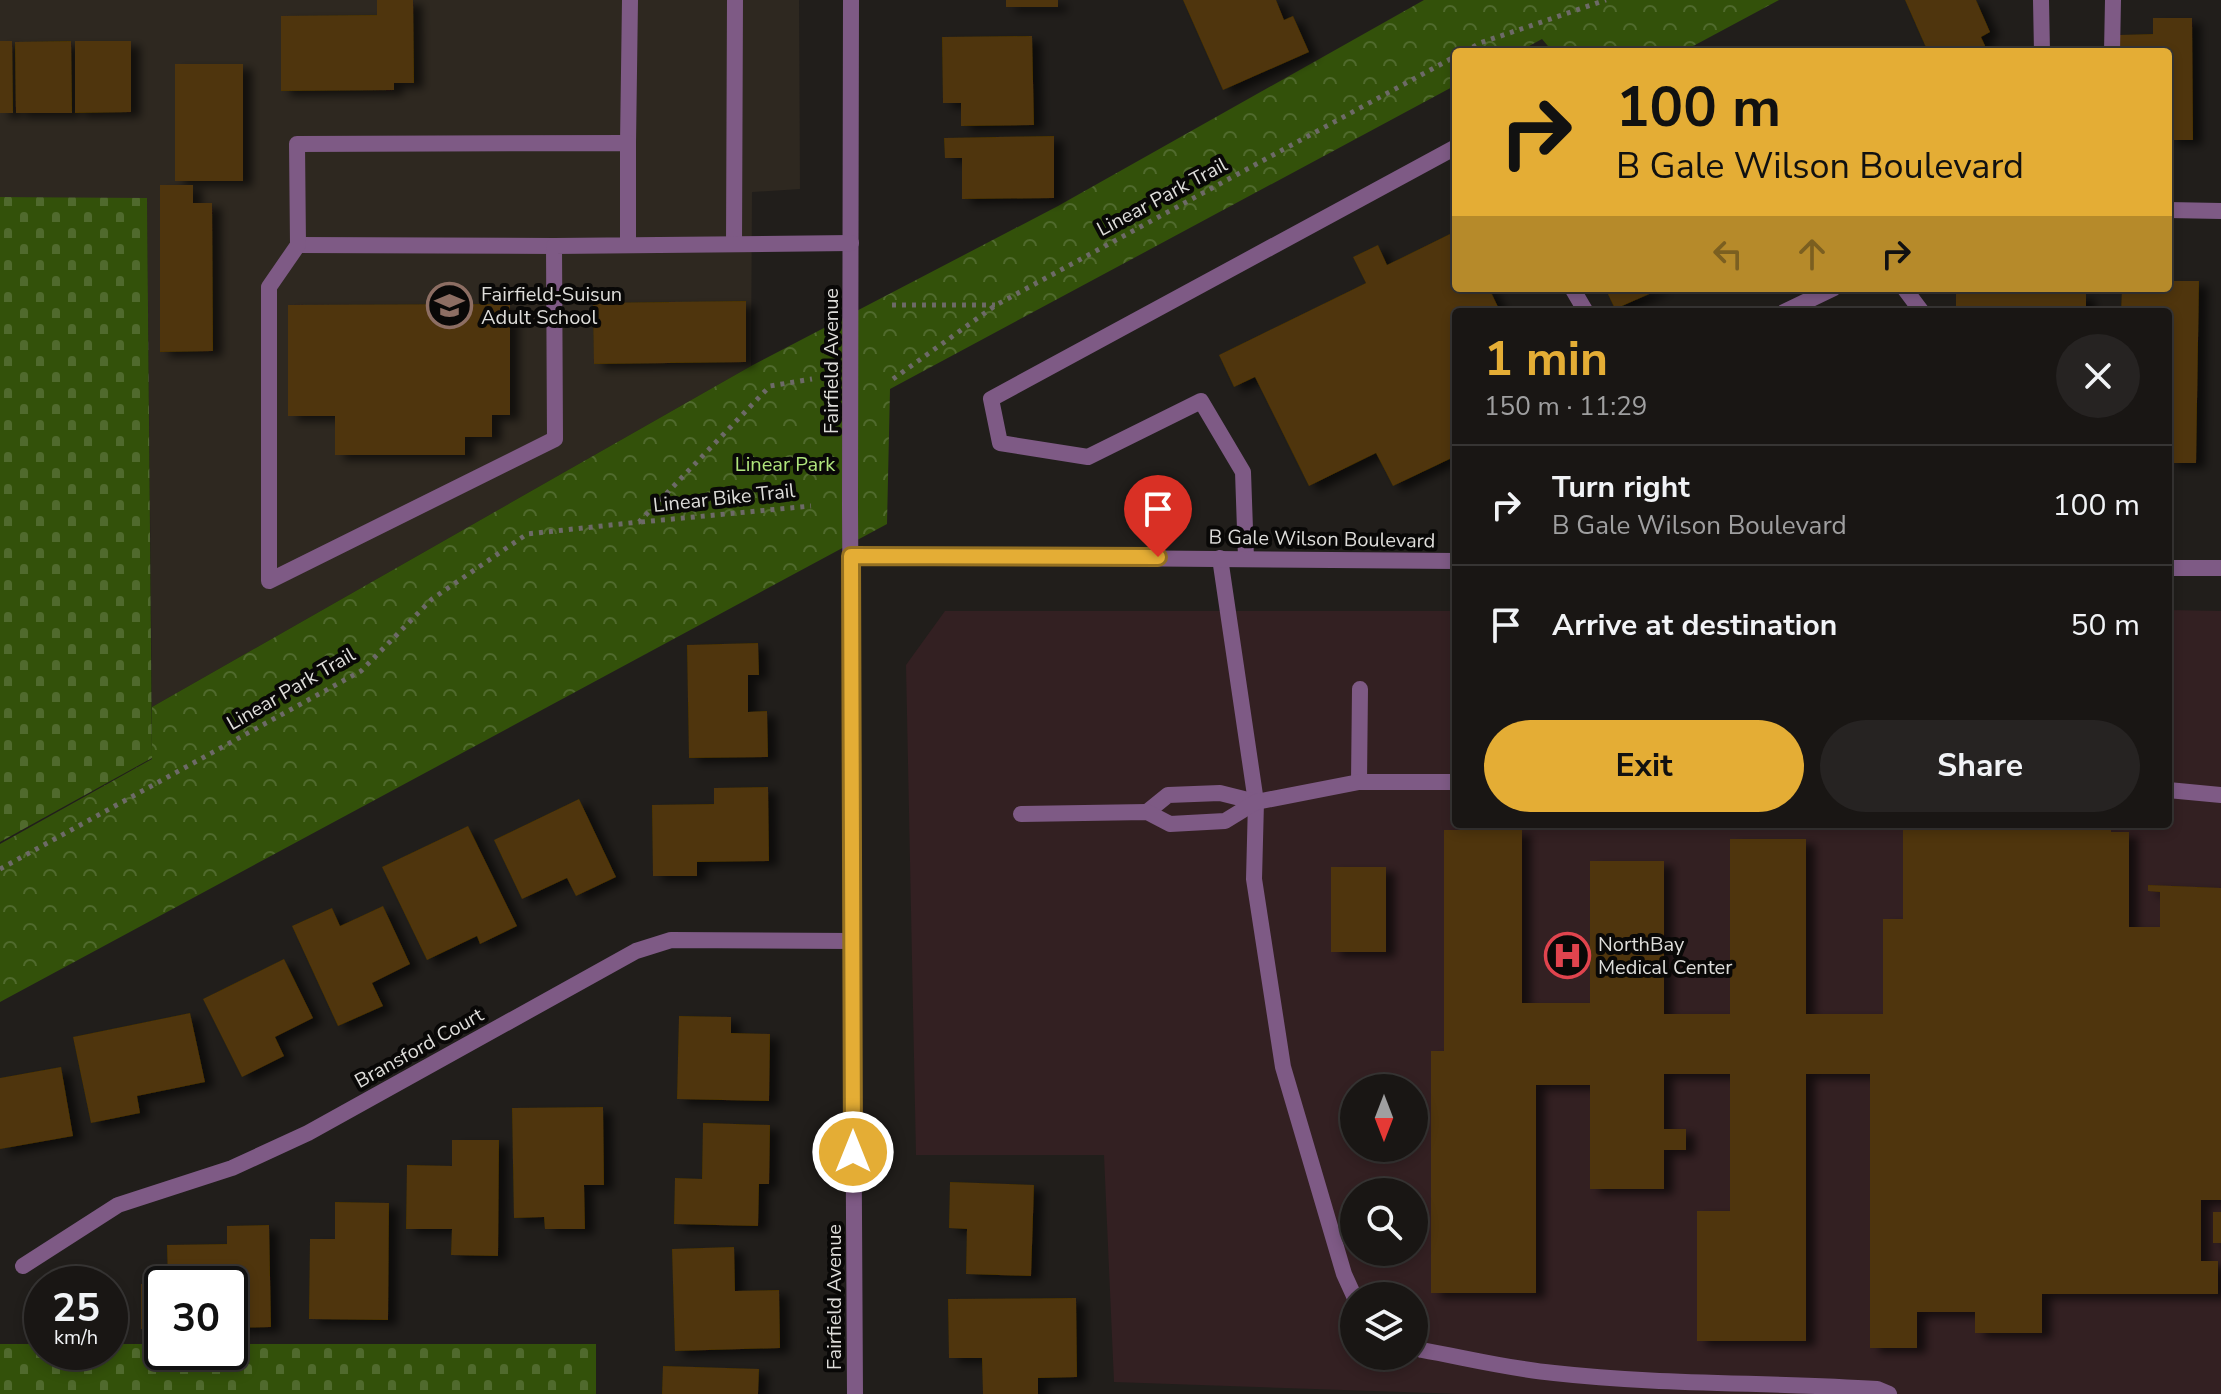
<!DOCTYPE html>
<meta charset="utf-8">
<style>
body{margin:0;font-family:"Nunito Sans",sans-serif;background:#262322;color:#f1f3f6;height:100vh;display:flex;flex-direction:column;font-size:30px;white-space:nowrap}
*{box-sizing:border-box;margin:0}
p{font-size:26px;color:#9f9fa0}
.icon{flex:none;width:44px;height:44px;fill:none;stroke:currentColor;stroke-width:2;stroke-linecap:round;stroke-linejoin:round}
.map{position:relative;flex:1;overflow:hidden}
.side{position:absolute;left:1452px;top:308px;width:720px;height:520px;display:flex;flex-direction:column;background:#191614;border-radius:8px;box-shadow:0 4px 12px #0003,0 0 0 2px #373534}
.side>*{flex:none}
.guide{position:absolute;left:1452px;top:48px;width:720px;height:244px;border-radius:8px;box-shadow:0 4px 12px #0003,0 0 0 2px #373534;background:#e4ad35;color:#111;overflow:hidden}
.needle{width:52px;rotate:180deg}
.tools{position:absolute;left:1340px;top:1074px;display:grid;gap:16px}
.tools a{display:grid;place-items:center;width:88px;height:88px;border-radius:50%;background:#191614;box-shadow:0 4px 12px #0003,0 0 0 2px #373534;font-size:40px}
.speed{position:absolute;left:24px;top:1266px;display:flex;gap:16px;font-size:40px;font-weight:700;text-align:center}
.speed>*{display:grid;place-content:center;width:104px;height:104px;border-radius:50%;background:#191614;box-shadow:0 4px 12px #0003,0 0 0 2px #373534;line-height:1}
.speed small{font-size:20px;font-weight:400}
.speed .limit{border:4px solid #111;border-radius:12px;background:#fff;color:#111}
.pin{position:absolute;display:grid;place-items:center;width:68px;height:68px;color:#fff;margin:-82px -34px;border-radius:50% 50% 50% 0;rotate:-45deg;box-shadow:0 0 8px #0007}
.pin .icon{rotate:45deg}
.me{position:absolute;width:88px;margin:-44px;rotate:0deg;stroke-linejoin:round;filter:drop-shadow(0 0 6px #0008)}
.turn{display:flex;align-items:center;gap:28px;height:168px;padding:0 32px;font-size:36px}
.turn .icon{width:104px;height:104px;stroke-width:2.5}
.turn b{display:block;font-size:56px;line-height:68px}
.lanes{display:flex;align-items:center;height:76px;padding:0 32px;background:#0003;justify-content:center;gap:40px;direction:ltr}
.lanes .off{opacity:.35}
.round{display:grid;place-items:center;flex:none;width:84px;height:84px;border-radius:42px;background:#262322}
.headline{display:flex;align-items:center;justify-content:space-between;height:136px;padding:0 32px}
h1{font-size:48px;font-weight:700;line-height:60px;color:#e4ad35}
.action{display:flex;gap:16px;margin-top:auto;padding:16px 32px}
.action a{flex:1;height:92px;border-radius:48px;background:#e4ad35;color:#111;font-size:32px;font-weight:700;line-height:92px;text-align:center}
.action a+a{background:#262322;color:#f1f3f6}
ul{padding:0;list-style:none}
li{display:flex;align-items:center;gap:24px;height:120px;padding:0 32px;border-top:2px solid #373534}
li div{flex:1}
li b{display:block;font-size:30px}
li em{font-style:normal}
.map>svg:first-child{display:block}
.built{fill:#2e2820}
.medical{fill:#332022;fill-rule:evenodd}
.forest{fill:url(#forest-crowns)}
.cemetery{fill:url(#cemetery-stones)}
.building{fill:#4f3607;filter:url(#shadow)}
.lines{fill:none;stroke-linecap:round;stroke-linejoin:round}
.path{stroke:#6d6a67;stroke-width:5;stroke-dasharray:4 6;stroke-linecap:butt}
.lane{stroke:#7e5a85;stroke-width:16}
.street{stroke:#7e5a85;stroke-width:16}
.route-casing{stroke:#947022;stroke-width:20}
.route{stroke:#e4ad35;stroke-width:14}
.labels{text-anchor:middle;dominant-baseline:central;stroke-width:8;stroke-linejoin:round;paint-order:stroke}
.street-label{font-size:20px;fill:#deddda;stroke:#090807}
.poi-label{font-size:20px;fill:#deddda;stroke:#090807;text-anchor:start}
.park-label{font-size:20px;fill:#b0e57d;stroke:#090807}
</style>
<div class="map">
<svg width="2221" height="1394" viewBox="0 0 2221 1394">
<defs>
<pattern id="forest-crowns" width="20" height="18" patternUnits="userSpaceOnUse" patternTransform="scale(2)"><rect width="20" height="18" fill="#33510a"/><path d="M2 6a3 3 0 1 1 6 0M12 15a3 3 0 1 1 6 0" fill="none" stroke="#506a2d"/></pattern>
<pattern id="cemetery-stones" width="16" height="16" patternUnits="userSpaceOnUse" patternTransform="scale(2)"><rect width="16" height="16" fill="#33510a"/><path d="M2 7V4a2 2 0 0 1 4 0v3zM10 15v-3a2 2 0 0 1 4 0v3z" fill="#506a2d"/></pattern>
<filter id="shadow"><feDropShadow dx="9" dy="5" stdDeviation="4" flood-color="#0009"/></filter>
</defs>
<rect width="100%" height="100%" fill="#211e1b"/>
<path class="built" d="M0,0H799L800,189L752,192L751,366L152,707L147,199L0,197Z"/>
<path class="medical" d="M2168,610L2221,611V1394H1461L1114,1382L1104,1155H916L906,665L945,611H1456V824H2168ZM1354,1088H1414V1148H1354ZM1354,1192H1414V1252H1354ZM1354,1296H1414V1356H1354Z"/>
<path class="forest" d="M1424,0H1779L1682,52H1553L1542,39L1518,52H1456V85L890,389L887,524L0,1002V844L152,759V707L751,366L1058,206Z"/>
<g class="cemetery">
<path d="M0,197L147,198L152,758L0,842Z"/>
<path d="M0,1344H42V1352H110V1344H162V1352H230V1344H596V1394H0Z"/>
</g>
<g class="building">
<path d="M377,0H413L414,83H394V90L281,91V16L377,15Z"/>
<rect x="1006" y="0" width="52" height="7"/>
<path d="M1183,0H1276L1284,20L1293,16L1309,52L1223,90Z"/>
<path d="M1905,0H1976L1990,32L1981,37L1988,52H1928Z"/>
<path d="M2153,18H2192L2193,140H2168V52H2120V35L2153,34Z"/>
<path d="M1032,36L1034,125L961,126V103H943L942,37Z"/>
<path d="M0,41H12L13,113H0Z"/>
<path d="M71,41L72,113H16L15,42Z"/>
<path d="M75,41H131V112L75,113Z"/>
<rect x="175" y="64" width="68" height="117"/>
<path d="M1054,136V198L962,199V158H945L944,138Z"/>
<path d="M160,185H193V203H212L213,351L160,352Z"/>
<path d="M1456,231V288H1489L1499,309L1494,312H1456V456L1393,486L1376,453L1309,486L1255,377L1234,387L1219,355L1366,283L1353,257L1378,245L1387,265Z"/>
<path d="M2168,281H2199L2196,463H2168V312H2121L2122,288H2168Z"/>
<path d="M1605,288H1663L1615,309Z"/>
<rect x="1956" y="294" width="130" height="18"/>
<path d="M746,301V362L594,364L593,303Z"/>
<path d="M510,304V415H492V437H465V455H335V416H288V305Z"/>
<path d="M758,643L759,675H748V712L767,711L768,757L689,758L687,645Z"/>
<path d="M768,787L769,861L697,862V876H653L652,805L714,804V788Z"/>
<path d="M579,799L616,877L576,896L567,878L522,899L494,840Z"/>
<path d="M1474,824H1492V830H1522V1003H1590V861H1664V1014H1730V839H1806V1014H1883V919H1903V824H2058V830H2111V832H2129V927H2160V892L2148,891V885L2221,888V1200H2201V1261H2218V1294H2042V1333H1975V1312H1917V1348H1870V1074H1806V1341H1697V1211H1730V1074H1664V1129H1686V1150H1664V1189H1590V1085H1536V1293H1431V1051H1444V830H1474Z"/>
<path d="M468,826L517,926L480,944L477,936L427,960L382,867Z"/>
<rect x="1331" y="867" width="55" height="85"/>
<path d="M383,906L410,964L372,983L383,1006L338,1026L292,926L332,908L340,926Z"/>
<path d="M284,959L313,1018L275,1037L284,1056L242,1077L203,999Z"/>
<path d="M190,1013L205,1082L137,1096L140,1113L91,1123L73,1037Z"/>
<path d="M679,1016L731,1017V1033L770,1034L769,1101L677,1099Z"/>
<path d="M61,1067L73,1136L0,1149V1078Z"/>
<path d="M603,1107L604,1185H584L585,1229H545L544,1217L514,1218L512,1108Z"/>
<path d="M703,1123L770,1125L769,1184H759L758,1226L674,1224L675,1178L702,1179Z"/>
<path d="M452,1140H499L498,1256L451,1255L452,1229H406L407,1165L452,1166Z"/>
<path d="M950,1182L1034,1185L1031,1276L966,1274L967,1229L949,1228Z"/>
<path d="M335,1202L389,1203L388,1320L309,1319L310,1239H335Z"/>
<rect x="2213" y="1212" width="8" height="31"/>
<path d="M269,1225L271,1327L230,1328V1284H168L167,1245L227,1244V1226Z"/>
<path d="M734,1247L735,1291L779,1290L780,1348L675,1351L672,1249Z"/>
<rect x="141" y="1284" width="21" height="45"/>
<path d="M1076,1298L1077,1377L1038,1378V1394H983L982,1358H949L948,1299Z"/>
<path d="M663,1366L759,1369L758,1394H662Z"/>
</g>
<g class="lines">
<g class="path">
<path d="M1464,52L1480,43L1606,0"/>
<path d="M892,305H995"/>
<path d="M893,379L996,305L1456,56"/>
<path d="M641,522L811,506"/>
<path d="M0,869L361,671L432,599L527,534L639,522L770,386L812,379"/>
</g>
<g class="lane">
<path d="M2041,0L2042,52"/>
<path d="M2112,52L2113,0"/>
<path d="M1572,288L1586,312"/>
<path d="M1904,288L1922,312"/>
<path d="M1220,558L1256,802L1254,879L1283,1067L1344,1274L1354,1296"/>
<path d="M1246,558L1243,472L1201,401L1088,457L1000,443L991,399L1456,147"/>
<path d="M1359,782L1360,689"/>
<path d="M2168,790L2221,795"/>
<path d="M1147,812L1168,795L1220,793L1256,802"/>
<path d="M1021,814L1147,812L1170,824L1225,821L1256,802L1359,782H1456"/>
<path d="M1414,1346L1422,1350C1466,1358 1510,1369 1554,1373C1661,1385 1770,1382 1877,1389L1889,1394"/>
</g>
<g class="street">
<path d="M851,0L850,505L855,1394"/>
<path d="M628,143L630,0"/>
<path d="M2168,210L2221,211"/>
<path d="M734,244L735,0"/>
<path d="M298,245L554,246"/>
<path d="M628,245V143L297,144L298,245L269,287V581L555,439L554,246L851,243"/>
<path d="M1784,312L1834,288"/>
<path d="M851,556L1456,561"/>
<path d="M2168,568H2221"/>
<path d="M23,1266L118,1205L232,1168L308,1133L636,951L671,940L852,941"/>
</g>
</g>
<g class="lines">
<defs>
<path id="route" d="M853,1152L851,556L1158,557"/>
</defs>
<use href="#route" class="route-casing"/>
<use href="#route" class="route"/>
</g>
<defs>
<symbol id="school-ring" viewBox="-11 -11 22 22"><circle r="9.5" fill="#090807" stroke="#8d6e63" stroke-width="1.5"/><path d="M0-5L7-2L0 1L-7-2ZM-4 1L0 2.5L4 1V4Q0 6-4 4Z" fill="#8d6e63"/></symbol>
<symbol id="hospital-ring" viewBox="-11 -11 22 22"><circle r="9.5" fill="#090807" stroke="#e0444e" stroke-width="1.5"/><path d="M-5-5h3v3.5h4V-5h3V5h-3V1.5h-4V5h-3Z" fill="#e0444e"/></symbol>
</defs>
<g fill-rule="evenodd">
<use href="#school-ring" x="424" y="280" width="51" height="51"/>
<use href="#hospital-ring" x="1542" y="930" width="51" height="51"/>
</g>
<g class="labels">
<g class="street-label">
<text transform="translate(1162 197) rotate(-28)">Linear Park Trail</text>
<text transform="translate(831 361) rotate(-90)">Fairfield Avenue</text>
<text transform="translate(724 498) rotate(-6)">Linear Bike Trail</text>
<text transform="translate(1322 539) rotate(1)">B Gale Wilson Boulevard</text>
<text transform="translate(291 689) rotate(-30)">Linear Park Trail</text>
<text transform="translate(419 1048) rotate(-29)">Bransford Court</text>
<text transform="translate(834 1297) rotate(-90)">Fairfield Avenue</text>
</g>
<g class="poi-label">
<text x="481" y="294">Fairfield-Suisun<tspan x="481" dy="23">Adult School</tspan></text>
<text x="1598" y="944">NorthBay<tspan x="1598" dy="23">Medical Center</tspan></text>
</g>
<g class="park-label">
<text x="785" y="464">Linear Park</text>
</g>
</g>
</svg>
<div class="tools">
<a><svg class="needle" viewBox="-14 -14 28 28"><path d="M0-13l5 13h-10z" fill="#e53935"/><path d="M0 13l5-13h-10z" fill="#9f9fa0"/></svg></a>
<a><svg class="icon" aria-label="search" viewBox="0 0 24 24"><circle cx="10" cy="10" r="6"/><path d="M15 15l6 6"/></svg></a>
<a><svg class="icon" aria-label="layers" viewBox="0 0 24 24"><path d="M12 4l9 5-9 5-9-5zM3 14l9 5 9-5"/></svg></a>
</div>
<div class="speed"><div>25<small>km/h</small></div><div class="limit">30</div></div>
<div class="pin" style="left:1158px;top:557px;background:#d93025"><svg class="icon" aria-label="arrive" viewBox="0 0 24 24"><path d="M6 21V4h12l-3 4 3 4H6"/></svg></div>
<svg class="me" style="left:853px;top:1152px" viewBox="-20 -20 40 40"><circle r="17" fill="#e4ad35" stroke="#fff" stroke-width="3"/><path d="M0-11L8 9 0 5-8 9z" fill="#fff"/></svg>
<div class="guide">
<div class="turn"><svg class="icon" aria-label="right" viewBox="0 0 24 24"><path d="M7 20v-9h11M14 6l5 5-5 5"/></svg><div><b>100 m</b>B Gale Wilson Boulevard</div></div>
<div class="lanes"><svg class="icon off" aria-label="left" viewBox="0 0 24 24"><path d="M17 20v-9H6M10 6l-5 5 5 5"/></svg><svg class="icon off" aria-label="ahead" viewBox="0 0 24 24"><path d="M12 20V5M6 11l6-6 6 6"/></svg><svg class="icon" aria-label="right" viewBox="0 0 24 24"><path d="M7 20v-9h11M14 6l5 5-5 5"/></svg></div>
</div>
<section class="side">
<div class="headline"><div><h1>1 min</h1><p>150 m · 11:29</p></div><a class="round"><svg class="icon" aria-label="close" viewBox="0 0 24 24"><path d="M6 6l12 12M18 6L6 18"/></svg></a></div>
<ul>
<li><svg class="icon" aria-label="right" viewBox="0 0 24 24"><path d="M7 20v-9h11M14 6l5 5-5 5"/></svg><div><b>Turn right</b><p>B Gale Wilson Boulevard</p></div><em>100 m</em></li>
<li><svg class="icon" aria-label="arrive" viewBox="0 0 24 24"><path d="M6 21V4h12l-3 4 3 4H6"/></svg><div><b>Arrive at destination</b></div><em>50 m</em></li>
</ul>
<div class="action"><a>Exit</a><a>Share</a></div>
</section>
</div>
